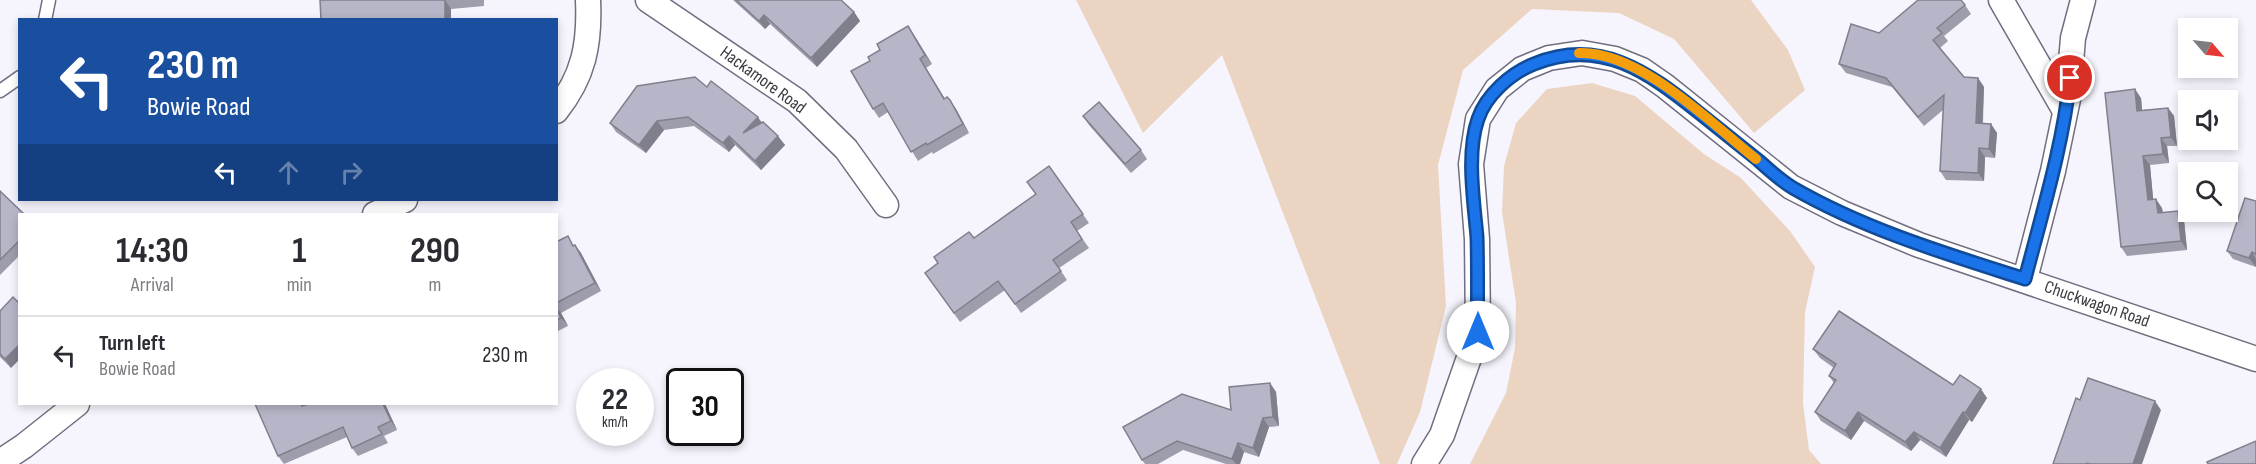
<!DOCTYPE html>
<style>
body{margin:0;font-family:"Sofia Sans Condensed",sans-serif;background:#f2f2f3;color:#2b2b33;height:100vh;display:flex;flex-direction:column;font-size:22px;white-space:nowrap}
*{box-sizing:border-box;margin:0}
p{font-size:20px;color:#7c7c81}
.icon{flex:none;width:33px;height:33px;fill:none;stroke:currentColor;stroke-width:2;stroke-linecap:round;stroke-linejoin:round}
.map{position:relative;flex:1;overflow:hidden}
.side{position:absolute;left:18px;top:213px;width:540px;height:192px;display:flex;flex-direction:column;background:#fff;border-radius:0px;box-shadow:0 3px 9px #0003}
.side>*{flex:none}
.banner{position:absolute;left:18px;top:18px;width:540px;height:183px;border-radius:0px;box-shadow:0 3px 9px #0003;background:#1a4fa0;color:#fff;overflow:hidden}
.needle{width:39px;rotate:118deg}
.fabs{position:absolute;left:2178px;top:18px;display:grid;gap:12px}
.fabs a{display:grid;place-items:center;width:60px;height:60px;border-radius:0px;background:#fff;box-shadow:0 3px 9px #0003;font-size:30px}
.speed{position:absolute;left:576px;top:368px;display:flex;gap:12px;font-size:30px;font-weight:700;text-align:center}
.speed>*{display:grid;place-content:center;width:78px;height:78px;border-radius:50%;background:#fff;box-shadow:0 3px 9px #0003;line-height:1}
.speed small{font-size:15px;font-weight:400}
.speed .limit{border:3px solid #111;border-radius:9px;background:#fff;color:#111}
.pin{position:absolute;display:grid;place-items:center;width:51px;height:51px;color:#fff;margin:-26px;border:3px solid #fff;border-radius:50%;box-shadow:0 2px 6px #0007}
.me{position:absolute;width:66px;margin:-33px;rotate:0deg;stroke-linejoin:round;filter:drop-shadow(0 0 4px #0008)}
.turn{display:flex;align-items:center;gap:21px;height:126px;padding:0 30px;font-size:27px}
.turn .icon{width:78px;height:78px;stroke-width:2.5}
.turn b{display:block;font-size:42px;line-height:51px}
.lanes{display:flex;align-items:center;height:57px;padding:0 30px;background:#0003;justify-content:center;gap:30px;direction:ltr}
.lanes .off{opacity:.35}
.eta{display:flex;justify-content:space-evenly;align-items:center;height:102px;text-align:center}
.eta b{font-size:36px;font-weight:700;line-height:42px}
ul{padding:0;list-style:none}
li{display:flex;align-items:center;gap:18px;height:78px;padding:0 30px;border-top:2px solid #e1e1e2}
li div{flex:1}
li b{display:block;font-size:22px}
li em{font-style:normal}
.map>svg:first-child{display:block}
.green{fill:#ecd4c2}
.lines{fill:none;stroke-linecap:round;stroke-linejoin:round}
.lane-casing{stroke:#706e7f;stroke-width:15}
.street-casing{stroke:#706e7f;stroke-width:27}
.lane{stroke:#fff;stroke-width:12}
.street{stroke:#fff;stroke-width:24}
.wall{fill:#9d9dac}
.shaded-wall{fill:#807f8c}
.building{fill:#b7b6c8;stroke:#807f8c;stroke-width:1.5}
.route-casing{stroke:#114b97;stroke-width:15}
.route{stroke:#1a73e8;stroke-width:10}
.slow{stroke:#f59e0b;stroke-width:10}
.labels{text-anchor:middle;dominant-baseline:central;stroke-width:4.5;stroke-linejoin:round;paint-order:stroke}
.street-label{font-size:18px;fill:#3a3a41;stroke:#fff}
</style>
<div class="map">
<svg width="2256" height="464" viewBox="0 0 2256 464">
<rect width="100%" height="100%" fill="#f6f5fd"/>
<g class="green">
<path d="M1076,0H1751L1788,50L1805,90L1754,133L1674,39L1619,13L1532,9L1463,70L1438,165L1446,306L1420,412L1397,464H1380L1222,55L1143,133Z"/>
<path d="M1592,83L1635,96L1704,154L1741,178L1790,231L1815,267L1805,312L1803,403L1809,450L1821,464H1470L1506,393L1515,348L1516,303L1502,212L1504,166L1516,123L1547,89Z"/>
</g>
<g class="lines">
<defs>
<g id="lane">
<path d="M45,20L49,0"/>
<path d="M0,91L20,77"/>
</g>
<g id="street">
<path d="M648,0L797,101L846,149L886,205"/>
<path d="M2001,0L2065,111"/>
<path d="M556,111C584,76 590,44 588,0"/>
<path d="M375,214L405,200"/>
<path d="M2025,279L2053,171L2068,99L2073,38L2083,0"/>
<path d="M0,462L24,446L77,404"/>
<path d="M1424,464L1442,435L1478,332L1477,239L1471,164L1478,119L1497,89L1522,69L1549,58L1582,53L1615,59L1642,70L1665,86L1791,187L1842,213L1919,245L2256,359"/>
</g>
</defs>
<use href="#lane" class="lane-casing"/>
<use href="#street" class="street-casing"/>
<use href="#lane" class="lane"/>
<use href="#street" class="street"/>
</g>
<g class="wall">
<path d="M320,0H484V6L451,9V20H321Z"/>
<path d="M733,0H841L854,12L860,21L817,67L770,24L765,29Z"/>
<path d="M1965,5L1971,14L1944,36L1948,41L1940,48L1964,77L1978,78L1984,87L1983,124H1991L1997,133L1995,158L1985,157L1984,181L1946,180L1940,171L1943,110L1924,126L1892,87L1846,73L1839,64L1879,33Z"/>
<path d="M908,26L932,64L926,68L944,98L950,100L956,109L969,133L933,154L932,152L918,161L888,112L879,118L873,109L870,61Z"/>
<path d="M707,87L762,122L785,145L761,170L735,145L729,152L694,126L664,130L646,153L616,132L610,123Z"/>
<path d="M2141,98L2142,110L2168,108L2174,116L2177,146H2167L2169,163L2150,165L2153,199L2162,208L2163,213L2184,220L2187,250L2127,256L2121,247Z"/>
<path d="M1083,116L1141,150L1147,159L1131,173L1089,125Z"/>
<path d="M1049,166L1089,223L1077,231L1089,248L1059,268L1067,280L1021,313L1005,290L960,322L925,273L1036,194Z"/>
<path d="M0,191L20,214V255L0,275Z"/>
<path d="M2256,201V267L2233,259L2227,251Z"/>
<path d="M556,242L575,245L581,253L601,291L561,313L568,326L556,332Z"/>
<path d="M0,311L11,368L0,357Z"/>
<path d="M1813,349L1953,385L1987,398L1972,422L1969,420L1946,457L1920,440L1911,451L1864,421L1851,440L1821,421L1815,412L1834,383L1829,376L1834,368L1820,358Z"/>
<path d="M1270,383L1276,392L1279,426L1269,427L1259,457L1244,452L1240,464H1226L1183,450L1158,464H1145L1142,460L1231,410Z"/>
<path d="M255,404H303L304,405L385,404L397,430L384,436L388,443L358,456L352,448L347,437L284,464L278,456Z"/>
</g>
<g class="shaded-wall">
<path d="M445,0L451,9V20H445Z"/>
<path d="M854,12L860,21L817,67L811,58Z"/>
<path d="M764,15L770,24L765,29L759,21Z"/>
<path d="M908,26L914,35L932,64L925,55Z"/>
<path d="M920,59L926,68L950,107L944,99Z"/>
<path d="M1978,78L1984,87L1982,132L1976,123Z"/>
<path d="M2135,89L2141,98L2143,120L2137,111Z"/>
<path d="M950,100L956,109L969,133L963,124Z"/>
<path d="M2168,108L2174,116L2177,146L2171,137Z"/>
<path d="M758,117L764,126L743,133Z"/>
<path d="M657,121L664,130L646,153L639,145Z"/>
<path d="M1991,124L1997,133L1995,158L1989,149Z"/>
<path d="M729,136L735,145L729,152L723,143Z"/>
<path d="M778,136L785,145L761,170L755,161Z"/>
<path d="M2161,138L2167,146L2169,163L2163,154Z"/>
<path d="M1979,148L1985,157L1984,181L1978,173Z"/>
<path d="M2143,156L2150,165L2154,208L2148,200Z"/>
<path d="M2156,199L2162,208L2164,222L2158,213Z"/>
<path d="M2178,211L2184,220L2187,250L2181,241Z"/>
<path d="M575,245L581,253L601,291L595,283Z"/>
<path d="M2252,252L2256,259V267L2249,258Z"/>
<path d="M556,307L561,313L568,326L561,318Z"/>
<path d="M20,344V359L11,368L5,359Z"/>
<path d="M1270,383L1276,392L1279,426L1273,417Z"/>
<path d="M1981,389L1987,398L1972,422L1965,413Z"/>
<path d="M2155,401L2161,410L2142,464H2133Z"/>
<path d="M383,404H385L397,430L391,421Z"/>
<path d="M1858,412L1864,421L1851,440L1845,431Z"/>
<path d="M1963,412L1969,420L1946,457L1940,448Z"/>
<path d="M1263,418L1269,427L1259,457L1253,448Z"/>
<path d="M1914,432L1920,440L1911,451L1905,442Z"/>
<path d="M1238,443L1244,452L1240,464H1236L1232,459Z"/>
</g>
<g class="building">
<path d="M320,0H445V20H321Z"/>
<path d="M736,0H841L854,12L811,58L764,15L759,21Z"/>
<path d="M1918,0H1961L1965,5L1937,28L1942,33L1933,40L1964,77L1978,78L1976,123L1991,124L1989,149L1979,148L1978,173L1940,171L1944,95L1918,117L1886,78L1839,64L1851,24L1879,33Z"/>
<path d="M908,26L925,55L920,59L944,99L947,97L950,100L963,124L927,145L926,143L911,152L883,103L873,109L851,71L870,61L868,57L880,50L877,44Z"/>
<path d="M695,77L707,87L711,81L758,117L743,133L763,122L778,136L755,161L729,136L723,143L688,117L657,121L639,145L610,123L637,86Z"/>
<path d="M2135,89L2137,111L2168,108L2171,137L2161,138L2163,154L2143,156L2148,200L2156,199L2158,213L2178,211L2181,241L2121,247L2105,93Z"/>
<path d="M1099,102L1141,150L1125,164L1083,116Z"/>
<path d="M1049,166L1083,214L1071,222L1082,239L1053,260L1061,271L1015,304L998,281L954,313L925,273L938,263L934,257L969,232L974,238L1036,194L1027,182Z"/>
<path d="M0,191L24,214H20V240L0,260Z"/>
<path d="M2245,198L2256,201V254L2252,252L2249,258L2227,251Z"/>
<path d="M568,236L573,246L575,245L595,283L556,303V242Z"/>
<path d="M13,297L20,304V344L5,359L0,354V311Z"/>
<path d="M556,308L561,318L556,320Z"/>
<path d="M1839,311L1953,385L1960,375L1981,389L1965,413L1963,412L1940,448L1914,432L1905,442L1858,412L1845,431L1815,412L1836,380L1829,376L1836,364L1813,349Z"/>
<path d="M2088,378L2155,401L2133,464H2090L2087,463L2086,464H2053L2076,398L2080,400Z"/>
<path d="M1270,383L1273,417L1263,418L1253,448L1238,443L1232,459L1177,441L1142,460L1123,427L1182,394L1231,410L1229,387Z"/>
<path d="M255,404H301L302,406L308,404H383L391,421L378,427L382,434L352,448L343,427L278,456Z"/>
<path d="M2256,441V464H2208L2207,462Z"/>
</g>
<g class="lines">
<defs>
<path id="route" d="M1478,332C1477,300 1478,268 1477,237C1474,202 1466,153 1478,119C1486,95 1511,73 1534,64C1600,37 1648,72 1698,112C1718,128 1738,144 1758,160C1769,170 1781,181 1793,188C1866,230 1947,254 2025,279C2042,213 2063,146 2070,78"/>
</defs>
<use href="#route" class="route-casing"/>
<use href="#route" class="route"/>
<path class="slow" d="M1579,53C1640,51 1711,123 1756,159"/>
</g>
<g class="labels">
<g class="street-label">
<text transform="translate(763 80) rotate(36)">Hackamore Road</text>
<text transform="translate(2097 304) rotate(19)">Chuckwagon Road</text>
</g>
</g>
</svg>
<div class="fabs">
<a><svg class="needle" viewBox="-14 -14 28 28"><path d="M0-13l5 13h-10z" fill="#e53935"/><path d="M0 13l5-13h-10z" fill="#7c7c81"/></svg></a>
<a><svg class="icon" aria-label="sound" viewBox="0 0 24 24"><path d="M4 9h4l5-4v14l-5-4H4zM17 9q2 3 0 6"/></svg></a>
<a><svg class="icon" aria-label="search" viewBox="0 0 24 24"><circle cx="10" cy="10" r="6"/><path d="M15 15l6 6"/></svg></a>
</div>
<div class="speed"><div>22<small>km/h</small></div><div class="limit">30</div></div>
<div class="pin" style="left:2070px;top:78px;background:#d93025"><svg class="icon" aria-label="arrive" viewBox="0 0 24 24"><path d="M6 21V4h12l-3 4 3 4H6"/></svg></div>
<svg class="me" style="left:1478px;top:332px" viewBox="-20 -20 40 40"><circle r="19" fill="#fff"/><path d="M0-13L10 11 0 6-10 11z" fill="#1a73e8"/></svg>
<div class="banner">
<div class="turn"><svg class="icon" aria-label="left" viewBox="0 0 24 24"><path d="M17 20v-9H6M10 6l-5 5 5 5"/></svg><div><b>230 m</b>Bowie Road</div></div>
<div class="lanes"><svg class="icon" aria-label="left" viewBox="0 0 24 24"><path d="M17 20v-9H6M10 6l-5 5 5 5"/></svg><svg class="icon off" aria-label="ahead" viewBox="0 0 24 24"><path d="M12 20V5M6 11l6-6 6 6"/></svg><svg class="icon off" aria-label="right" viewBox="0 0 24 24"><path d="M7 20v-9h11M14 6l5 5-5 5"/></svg></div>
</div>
<section class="side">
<div class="eta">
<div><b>14:30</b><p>Arrival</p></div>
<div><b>1</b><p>min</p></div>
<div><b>290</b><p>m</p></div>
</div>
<ul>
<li><svg class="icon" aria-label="left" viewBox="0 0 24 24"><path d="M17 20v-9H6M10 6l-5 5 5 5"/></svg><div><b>Turn left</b><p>Bowie Road</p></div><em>230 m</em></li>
</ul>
</section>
</div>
